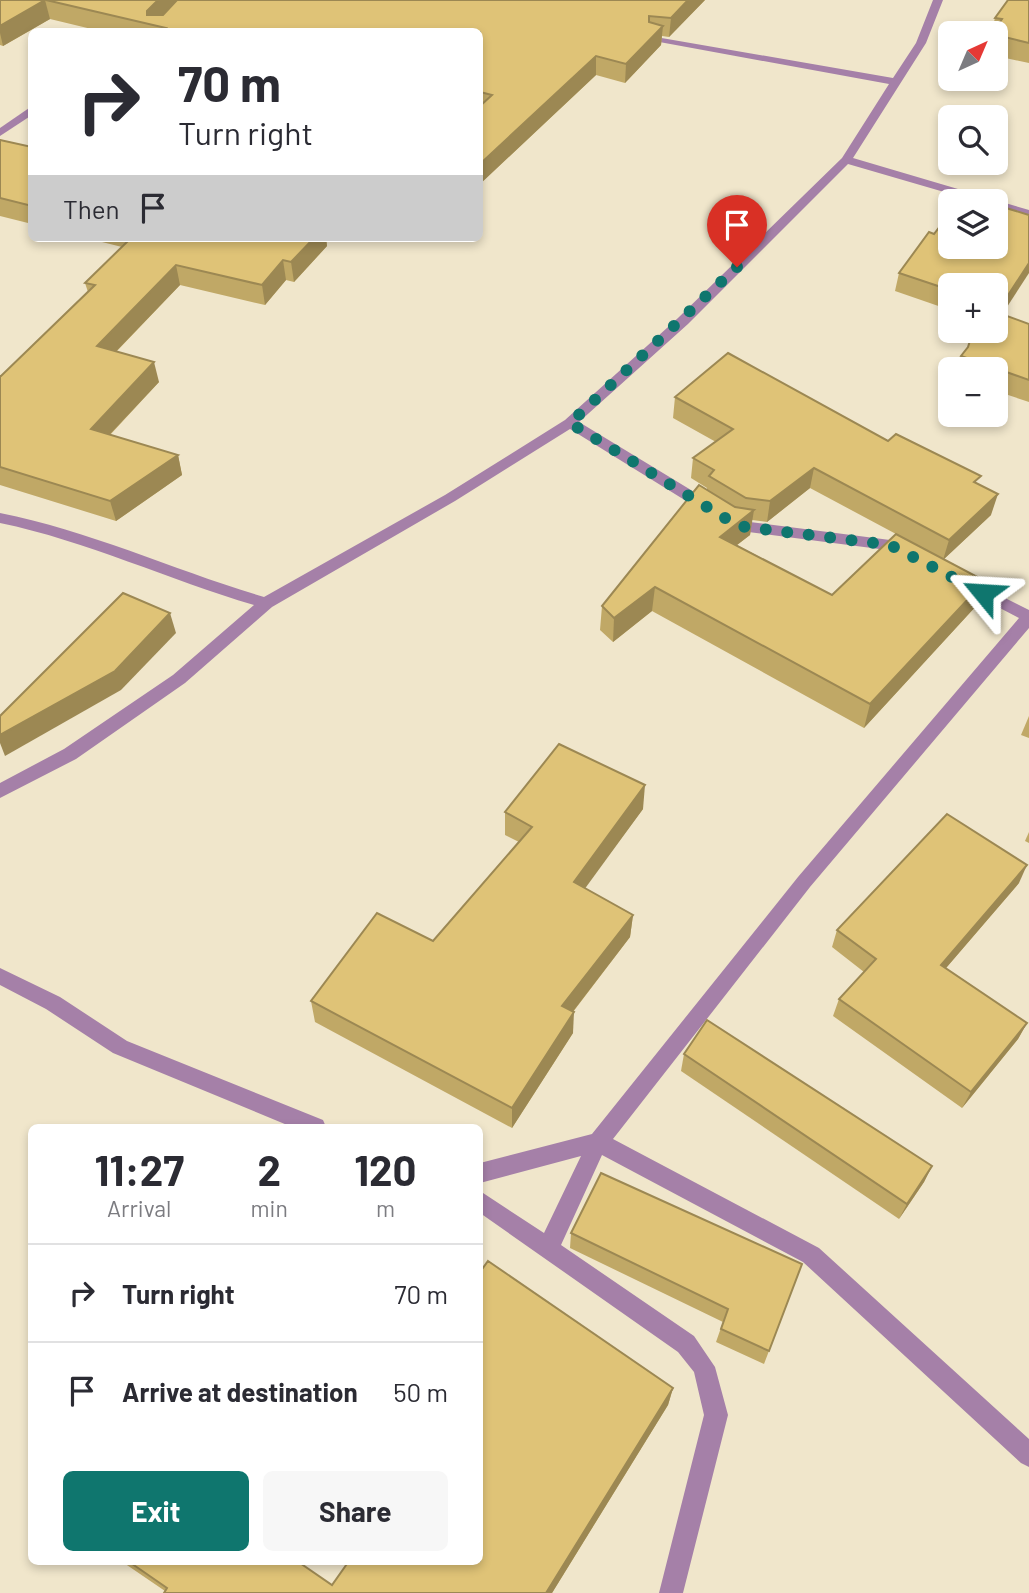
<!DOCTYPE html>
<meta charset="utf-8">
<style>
body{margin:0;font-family:Barlow,sans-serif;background:#f7f7f7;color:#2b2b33;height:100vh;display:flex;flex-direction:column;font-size:26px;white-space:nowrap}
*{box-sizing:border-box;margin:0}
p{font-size:23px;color:#7c7c81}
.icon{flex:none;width:38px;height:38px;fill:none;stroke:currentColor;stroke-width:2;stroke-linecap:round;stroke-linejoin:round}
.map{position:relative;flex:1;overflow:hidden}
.details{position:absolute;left:28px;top:1124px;width:455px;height:441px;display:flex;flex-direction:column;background:#fff;border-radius:10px;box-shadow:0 4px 10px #0003}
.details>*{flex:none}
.banner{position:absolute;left:28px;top:28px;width:455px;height:214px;border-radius:10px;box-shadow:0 4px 10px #0003;background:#fff;color:#2b2b33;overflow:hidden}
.needle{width:46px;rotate:44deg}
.controls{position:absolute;left:938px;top:21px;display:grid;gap:14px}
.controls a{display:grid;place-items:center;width:70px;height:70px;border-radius:10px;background:#fff;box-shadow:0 4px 10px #0003;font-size:35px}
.pin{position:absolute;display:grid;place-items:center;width:60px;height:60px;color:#fff;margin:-72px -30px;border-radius:50% 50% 50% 0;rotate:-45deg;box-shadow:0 0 7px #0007}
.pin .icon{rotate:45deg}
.me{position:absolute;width:77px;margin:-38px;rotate:297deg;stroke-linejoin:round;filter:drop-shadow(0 0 5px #0008)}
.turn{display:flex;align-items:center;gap:24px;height:147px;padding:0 35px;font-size:32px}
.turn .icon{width:91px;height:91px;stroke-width:2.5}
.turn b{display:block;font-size:49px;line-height:60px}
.then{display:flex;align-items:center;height:66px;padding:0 35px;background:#0003;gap:14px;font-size:26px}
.eta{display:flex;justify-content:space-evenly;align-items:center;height:119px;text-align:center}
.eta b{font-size:42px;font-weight:700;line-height:49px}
.button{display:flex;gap:14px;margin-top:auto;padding:14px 35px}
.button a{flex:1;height:80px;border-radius:10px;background:#0f766e;color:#fff;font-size:28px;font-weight:700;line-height:80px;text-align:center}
.button a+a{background:#f7f7f7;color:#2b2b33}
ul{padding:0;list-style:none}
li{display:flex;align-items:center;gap:21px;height:98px;padding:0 35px;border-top:2px solid #e1e1e2}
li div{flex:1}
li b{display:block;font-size:26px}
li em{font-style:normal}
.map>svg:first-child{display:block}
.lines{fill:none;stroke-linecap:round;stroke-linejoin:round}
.minor{fill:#a580a8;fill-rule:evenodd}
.wall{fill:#c0a866;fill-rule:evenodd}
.shaded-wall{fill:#9c8853}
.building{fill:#dfc377;stroke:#9c8853;stroke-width:2}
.route{stroke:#0f766e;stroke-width:12;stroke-dasharray:0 21.6}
</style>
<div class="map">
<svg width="1029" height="1593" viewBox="0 0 1029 1593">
<rect width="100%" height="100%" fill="#f0e6cb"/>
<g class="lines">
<g class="minor">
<path d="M933,0H943L926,43L853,158L1029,210V218L996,208V201H975L848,164L688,324L579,422L742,521L890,540L916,554L913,558H903L887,550L733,530L570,429L455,501L272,607L185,683L76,759L0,798V783L64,749L173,675L254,605C169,580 87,541 0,523V513C91,531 176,571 264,597L445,495L565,420L678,318L842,158L889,84L654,41L649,38L650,36L893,78L916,43Z"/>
<path d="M32,106V115L0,136V128Z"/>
<path d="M961,576L1029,610V628L810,887L613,1139L819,1248L1029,1439V1467L1021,1463L803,1262L602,1155L561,1245L694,1336L715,1367L728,1415L683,1593H659L704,1415L694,1372L678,1352L480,1213V1191L544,1233L581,1156L480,1183V1163L592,1134L798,877L1019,618L956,585L953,581L956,577Z"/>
<path d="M0,968L60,997L127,1041L323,1120L326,1127H292L113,1053L46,1009L0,985Z"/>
</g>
</g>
<g class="wall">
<path d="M0,0H705L669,37L662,36L661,45L625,83L596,75L480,184V32H104L50,19L3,46L0,45Z"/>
<path d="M1029,0V63L996,56V33H991L995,18Z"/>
<path d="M0,140L32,147V224L0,216Z"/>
<path d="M934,234L996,247L1002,314L1029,324V402L996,391V369H957L961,356L968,347L996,331V285H950V310L895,291L899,273Z"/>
<path d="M86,238H326L327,246L294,282L286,280L265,305L180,285L116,352L159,382L110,435L178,455L182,475L116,521L0,485V376H1L88,292L85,283L122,247Z"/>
<path d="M675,397L888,441L978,484L991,515L944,559L985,581L977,605L864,728L652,611L613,642L600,630L602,606L707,490V488L691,478L693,458L716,442L673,418ZM810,488L896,534L832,595L737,545L750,535L752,520L767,522Z"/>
<path d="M1029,716V738L1021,735Z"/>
<path d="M643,809L584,888L633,915L630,937L573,1012V1033L512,1128L315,1022L311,1001L433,941L519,842L505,835V812Z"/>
<path d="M1029,832V843L1025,841Z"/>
<path d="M1019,883L946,968L1027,1023L1018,1039L962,1108L833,1016L839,999L864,972L832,947L837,930Z"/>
<path d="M684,1054L932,1166L924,1182L899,1219L681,1071Z"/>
<path d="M571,1233L802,1264L764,1364L716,1342L723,1322L570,1248Z"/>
<path d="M673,1388L668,1405L552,1593H164L165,1591L121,1561H297L332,1585Z"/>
</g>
<g class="shaded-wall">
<path d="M45,0L50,19L3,46L0,33V26Z"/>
<path d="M158,0H180L155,26L147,15V11Z"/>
<path d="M688,0H705L669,37L671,18Z"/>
<path d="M663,26L661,45L625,83L626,64Z"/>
<path d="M596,56V75L480,184V164Z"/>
<path d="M314,238H326L327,246L294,282L291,262Z"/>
<path d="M283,260L286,280L265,305L262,285Z"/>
<path d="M1029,263V273L996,324L1001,306Z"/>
<path d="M176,265L180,285L102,366L97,346Z"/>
<path d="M154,362L159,382L96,449L91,429Z"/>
<path d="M178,455L182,475L116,521L110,501Z"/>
<path d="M814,468L810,488L767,522L770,501Z"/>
<path d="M998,494L991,515L943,560L949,540Z"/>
<path d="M754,510L750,535L716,561L720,537Z"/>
<path d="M985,581L977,605L864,728L870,704Z"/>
<path d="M655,587L652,611L613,642L614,618Z"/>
<path d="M170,613L176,633L121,690L5,756L0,743V735Z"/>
<path d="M645,785L643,809L573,905L574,882Z"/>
<path d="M1027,865L1019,883L934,982L941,965Z"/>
<path d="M633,915L630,937L561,1027L562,1006Z"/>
<path d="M574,1012L573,1033L512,1128V1108Z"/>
<path d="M1027,1023L1018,1039L962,1108L971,1092Z"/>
<path d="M932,1166L924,1182L899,1219L907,1204Z"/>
<path d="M673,1388L668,1405L552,1593H546Z"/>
</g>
<g class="building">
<path d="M0,0H45L0,26Z"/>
<path d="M46,0H158L147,11V15H163L177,0H688L671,18L649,16V22L663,26L626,64L596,56L480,164V106L492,95L480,92V32H161L166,28Z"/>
<path d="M1008,0H1029V43L996,35V33H993L1002,19L995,18Z"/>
<path d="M0,140L32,147V206L0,198Z"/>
<path d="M963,196L982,201H959Z"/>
<path d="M996,205L1029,215V263L1001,306L996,304V285H950V290L899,273L929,232L934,234L950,213V247H996Z"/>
<path d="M131,238H314L291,262L283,260L262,285L176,265L97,346L154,362L91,429L178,455L110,501L0,467V376H1L95,285L85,283Z"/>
<path d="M996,312L1029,324V380L961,356L968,347L973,331H996Z"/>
<path d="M728,353L888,441L896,434L981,476L974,482L998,494L949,540L814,468L770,501L746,498L709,476L714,470L693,458L733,429L675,397Z"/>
<path d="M699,485L735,507L754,510L720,537L832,595L896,534L985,581L870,704L655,587L614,618L602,606Z"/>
<path d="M123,593L170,613L115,671L0,735V716Z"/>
<path d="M559,744L645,785L574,882L633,915L562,1006L574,1012L512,1108L311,1001L377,913L433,941L532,827L505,812Z"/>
<path d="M947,814L1027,865L941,965L1027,1023L971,1092L839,999L876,959L837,930Z"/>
<path d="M707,1020L932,1166L907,1204L684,1054Z"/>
<path d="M601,1173L802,1264L769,1351L721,1329L728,1309L571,1233Z"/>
<path d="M488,1261L673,1388L546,1593H164L167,1588L128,1561H297L332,1585L349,1561H480V1272Z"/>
</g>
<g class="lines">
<path class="route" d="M737,267L570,423L738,526L890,545L983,593"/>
</g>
</svg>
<div class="controls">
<a><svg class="needle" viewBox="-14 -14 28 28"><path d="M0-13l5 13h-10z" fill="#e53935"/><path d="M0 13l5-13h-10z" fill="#7c7c81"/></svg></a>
<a><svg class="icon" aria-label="search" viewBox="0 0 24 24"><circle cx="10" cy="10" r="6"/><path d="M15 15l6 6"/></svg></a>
<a><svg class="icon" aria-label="layers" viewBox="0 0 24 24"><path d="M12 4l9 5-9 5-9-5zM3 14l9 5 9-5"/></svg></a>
<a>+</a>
<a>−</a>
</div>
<div class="pin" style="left:737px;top:267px;background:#d93025"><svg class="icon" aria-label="arrive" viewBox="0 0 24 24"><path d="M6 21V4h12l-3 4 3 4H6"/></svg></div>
<svg class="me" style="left:983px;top:593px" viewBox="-20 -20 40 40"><path d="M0-17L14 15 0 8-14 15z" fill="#0f766e" stroke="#fff" stroke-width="4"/></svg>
<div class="banner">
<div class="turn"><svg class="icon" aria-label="right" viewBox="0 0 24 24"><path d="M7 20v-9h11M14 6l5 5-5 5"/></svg><div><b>70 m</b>Turn right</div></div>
<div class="then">Then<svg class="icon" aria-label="arrive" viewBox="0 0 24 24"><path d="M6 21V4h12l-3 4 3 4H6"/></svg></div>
</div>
<section class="details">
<div class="eta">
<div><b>11:27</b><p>Arrival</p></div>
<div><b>2</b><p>min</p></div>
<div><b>120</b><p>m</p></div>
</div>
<ul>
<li><svg class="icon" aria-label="right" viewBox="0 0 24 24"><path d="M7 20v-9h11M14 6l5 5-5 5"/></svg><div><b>Turn right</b></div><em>70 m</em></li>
<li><svg class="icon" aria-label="arrive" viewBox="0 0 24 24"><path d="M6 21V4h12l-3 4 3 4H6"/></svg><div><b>Arrive at destination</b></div><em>50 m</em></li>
</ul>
<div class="button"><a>Exit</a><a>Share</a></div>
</section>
</div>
